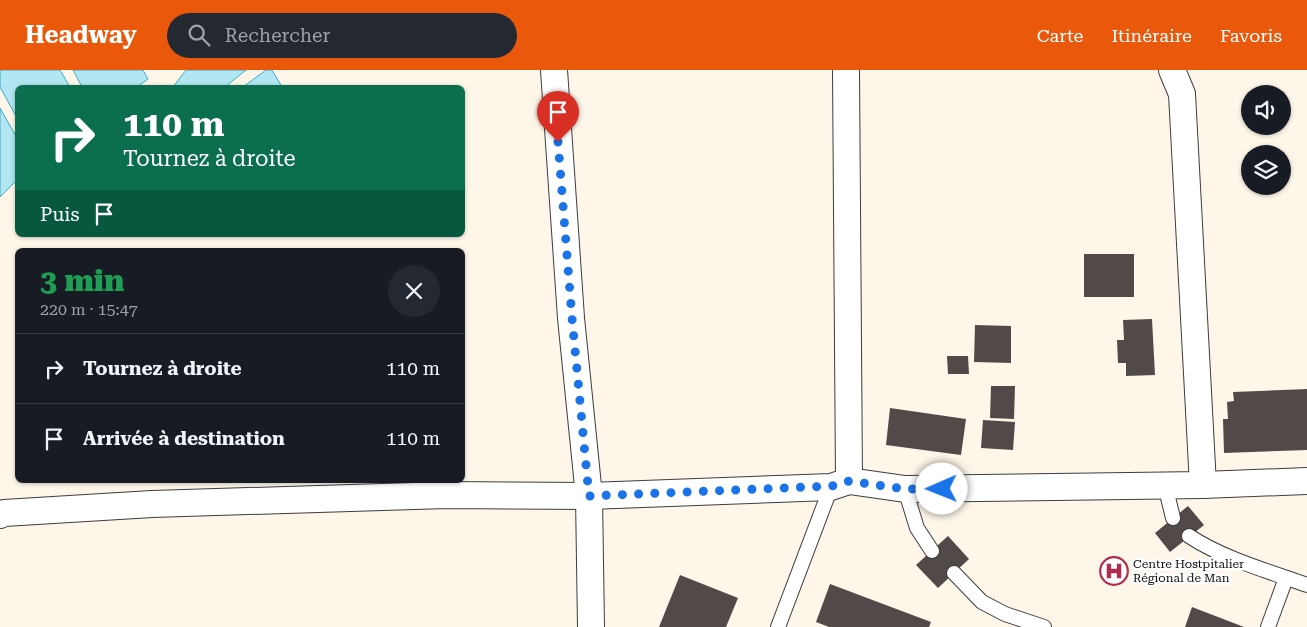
<!DOCTYPE html>
<html lang="fr">
<meta charset="utf-8">
<style>
body{margin:0;font-family:"Roboto Serif",serif;background:#242831;color:#f1f3f6;height:100vh;display:flex;flex-direction:column;font-size:19px;white-space:nowrap}
*{box-sizing:border-box;margin:0}
p{font-size:16px;color:#9ea1a6}
.icon{flex:none;width:28px;height:28px;fill:none;stroke:currentColor;stroke-width:2;stroke-linecap:round;stroke-linejoin:round}
.map{position:relative;flex:1;overflow:hidden}
.side{position:absolute;left:15px;top:178px;width:450px;height:235px;display:flex;flex-direction:column;background:#171b24;border-radius:8px;box-shadow:0 1px 4px #0004}
.side>*{flex:none}
.banner{position:absolute;left:15px;top:15px;width:450px;height:152px;border-radius:8px;box-shadow:0 1px 4px #0004;background:#0b6e4f;color:#fff;overflow:hidden}
.controls{position:absolute;left:1241px;top:15px;display:grid;gap:10px}
.controls a{display:grid;place-items:center;width:50px;height:50px;border-radius:50%;background:#171b24;box-shadow:0 1px 4px #0004;font-size:25px}
.pin{position:absolute;display:grid;place-items:center;width:42px;height:42px;color:#fff;margin:-51px -21px;border-radius:50% 50% 50% 0;rotate:-45deg;box-shadow:0 0 5px #0007}
.pin .icon{rotate:45deg}
.me{position:absolute;width:55px;margin:-28px;rotate:269deg;stroke-linejoin:round;filter:drop-shadow(0 0 4px #0008)}
.turn{display:flex;align-items:center;gap:18px;height:105px;padding:0 25px;font-size:22px}
.turn .icon{width:65px;height:65px;stroke-width:2.5}
.turn b{display:block;font-size:35px;line-height:42px}
.then{display:flex;align-items:center;height:48px;padding:0 25px;background:#0003;gap:10px;font-size:19px}
.round{display:grid;place-items:center;flex:none;width:52px;height:52px;border-radius:26px;background:#242831}
.head{display:flex;align-items:center;justify-content:space-between;height:85px;padding:0 25px}
h1{font-size:30px;font-weight:800;line-height:38px;color:#1e9e55}
ul{padding:0;list-style:none}
li{display:flex;align-items:center;gap:15px;height:70px;padding:0 25px;border-top:1px solid #363941}
li div{flex:1}
li b{display:block;font-size:19px}
li em{font-style:normal}
header{display:flex;align-items:center;gap:30px;box-sizing:border-box;height:70px;padding:0 25px;background:#ea580c;color:#fff}
header strong{font-size:24px}
nav{display:flex;gap:28px;margin-inline-start:auto;font-size:18px}
.search{width:350px;height:45px;background:#242831;display:flex;align-items:center;gap:12px;box-sizing:border-box;padding:0 18px;border-radius:28px;color:#9ea1a6;font-size:19px}
.map>svg:first-child{display:block}
.water{fill:#b1e6f2;stroke:#3da9c4}
.building{fill:#524a48}
.lines{fill:none;stroke-linecap:round;stroke-linejoin:round}
.service-casing{stroke:#3d3d3d;stroke-width:16}
.minor-casing{stroke:#3d3d3d;stroke-width:28}
.service{stroke:#fff;stroke-width:14}
.minor{stroke:#fff;stroke-width:26}
.route{stroke:#1a73e8;stroke-width:9;stroke-dasharray:0 16.2}
.labels{text-anchor:middle;dominant-baseline:central;stroke-width:5;stroke-linejoin:round;paint-order:stroke}
.poi-label{font-size:12px;fill:#0a0a0a;stroke:#fff;text-anchor:start}
</style>
<header>
<strong>Headway</strong>
<div class="search"><svg class="icon" aria-label="search" viewBox="0 0 24 24"><circle cx="10" cy="10" r="6"/><path d="M15 15l6 6"/></svg>Rechercher</div>
<nav><a>Carte</a><a>Itinéraire</a><a>Favoris</a></nav>
</header>
<div class="map">
<svg width="1307" height="557" viewBox="0 0 1307 557">
<rect width="100%" height="100%" fill="#fef6e9"/>
<g class="water">
<path d="M0,0H60L70,17L18,18L17,48L0,17Z"/>
<path d="M73,0H143L148,9L137,17H82Z"/>
<path d="M186,0H246L225,17H173Z"/>
<path d="M266,0H272L282,17H243Z"/>
<path d="M0,38L17,68V110L0,127Z"/>
</g>
<g class="building">
<rect x="1084" y="184" width="50" height="43"/>
<path d="M1152,249L1155,305L1126,306V293H1118L1117,270H1124L1123,250Z"/>
<path d="M975,255L1011,256V293L974,292Z"/>
<path d="M947,286H968L969,304H948Z"/>
<path d="M991,316H1015L1014,349L990,348Z"/>
<path d="M1307,319V380L1224,383L1223,349H1228L1227,332L1234,331L1233,322Z"/>
<path d="M890,338L966,349L961,385L886,375Z"/>
<path d="M983,350L1015,352L1013,380L981,378Z"/>
<path d="M1188,436L1204,455L1170,482L1155,463Z"/>
<path d="M948,466L969,489L938,518L916,495Z"/>
<path d="M680,505L738,528L726,557H659Z"/>
<path d="M830,514L931,552L929,557H829L816,552Z"/>
<path d="M1192,537L1244,557H1185Z"/>
</g>
<g class="lines">
<defs>
<g id="service">
<path d="M1165,415L1173,448"/>
<path d="M905,419L917,458L932,481"/>
<path d="M1189,466C1224,489 1268,501 1307,515"/>
<path d="M954,503L982,532L1005,544L1044,557"/>
<path d="M778,557L831,417"/>
<path d="M1268,557L1286,508"/>
</g>
<g id="minor">
<path d="M554,0L571,248L589,426L591,557"/>
<path d="M846,0L849,411L905,419L1203,415L1307,411"/>
<path d="M1172,0L1182,24L1203,415"/>
<path d="M0,445L4,443L152,434L447,425L589,426L831,417L849,411"/>
</g>
</defs>
<use href="#service" class="service-casing"/>
<use href="#minor" class="minor-casing"/>
<use href="#service" class="service"/>
<use href="#minor" class="minor"/>
</g>
<g class="lines">
<path class="route" d="M558,72L572,248L589,426L832,416L849,411L905,419H942"/>
</g>
<defs>
<symbol id="hospital-ring" viewBox="-11 -11 22 22"><circle r="9.5" fill="#fff" stroke="#b12c4d" stroke-width="1.5"/><path d="M-5-5h3v3.5h4V-5h3V5h-3V1.5h-4V5h-3Z" fill="#b12c4d"/></symbol>
</defs>
<g fill-rule="evenodd">
<use href="#hospital-ring" x="1098" y="485" width="32" height="32"/>
</g>
<g class="labels">
<g class="poi-label">
<text x="1133" y="494">Centre Hostpitalier<tspan x="1133" dy="14">Régional de Man</tspan></text>
</g>
</g>
</svg>
<div class="controls">
<a><svg class="icon" aria-label="sound" viewBox="0 0 24 24"><path d="M4 9h4l5-4v14l-5-4H4zM17 9q2 3 0 6"/></svg></a>
<a><svg class="icon" aria-label="layers" viewBox="0 0 24 24"><path d="M12 4l9 5-9 5-9-5zM3 14l9 5 9-5"/></svg></a>
</div>
<div class="pin" style="left:558px;top:72px;background:#d93025"><svg class="icon" aria-label="arrive" viewBox="0 0 24 24"><path d="M6 21V4h12l-3 4 3 4H6"/></svg></div>
<svg class="me" style="left:942px;top:419px" viewBox="-20 -20 40 40"><circle r="19" fill="#fff"/><path d="M0-13L10 11 0 6-10 11z" fill="#1a73e8"/></svg>
<div class="banner">
<div class="turn"><svg class="icon" aria-label="right" viewBox="0 0 24 24"><path d="M7 20v-9h11M14 6l5 5-5 5"/></svg><div><b>110 m</b>Tournez à droite</div></div>
<div class="then">Puis<svg class="icon" aria-label="arrive" viewBox="0 0 24 24"><path d="M6 21V4h12l-3 4 3 4H6"/></svg></div>
</div>
<section class="side">
<div class="head"><div><h1>3 min</h1><p>220 m · 15:47</p></div><a class="round"><svg class="icon" aria-label="close" viewBox="0 0 24 24"><path d="M6 6l12 12M18 6L6 18"/></svg></a></div>
<ul>
<li><svg class="icon" aria-label="right" viewBox="0 0 24 24"><path d="M7 20v-9h11M14 6l5 5-5 5"/></svg><div><b>Tournez à droite</b></div><em>110 m</em></li>
<li><svg class="icon" aria-label="arrive" viewBox="0 0 24 24"><path d="M6 21V4h12l-3 4 3 4H6"/></svg><div><b>Arrivée à destination</b></div><em>110 m</em></li>
</ul>
</section>
</div>
